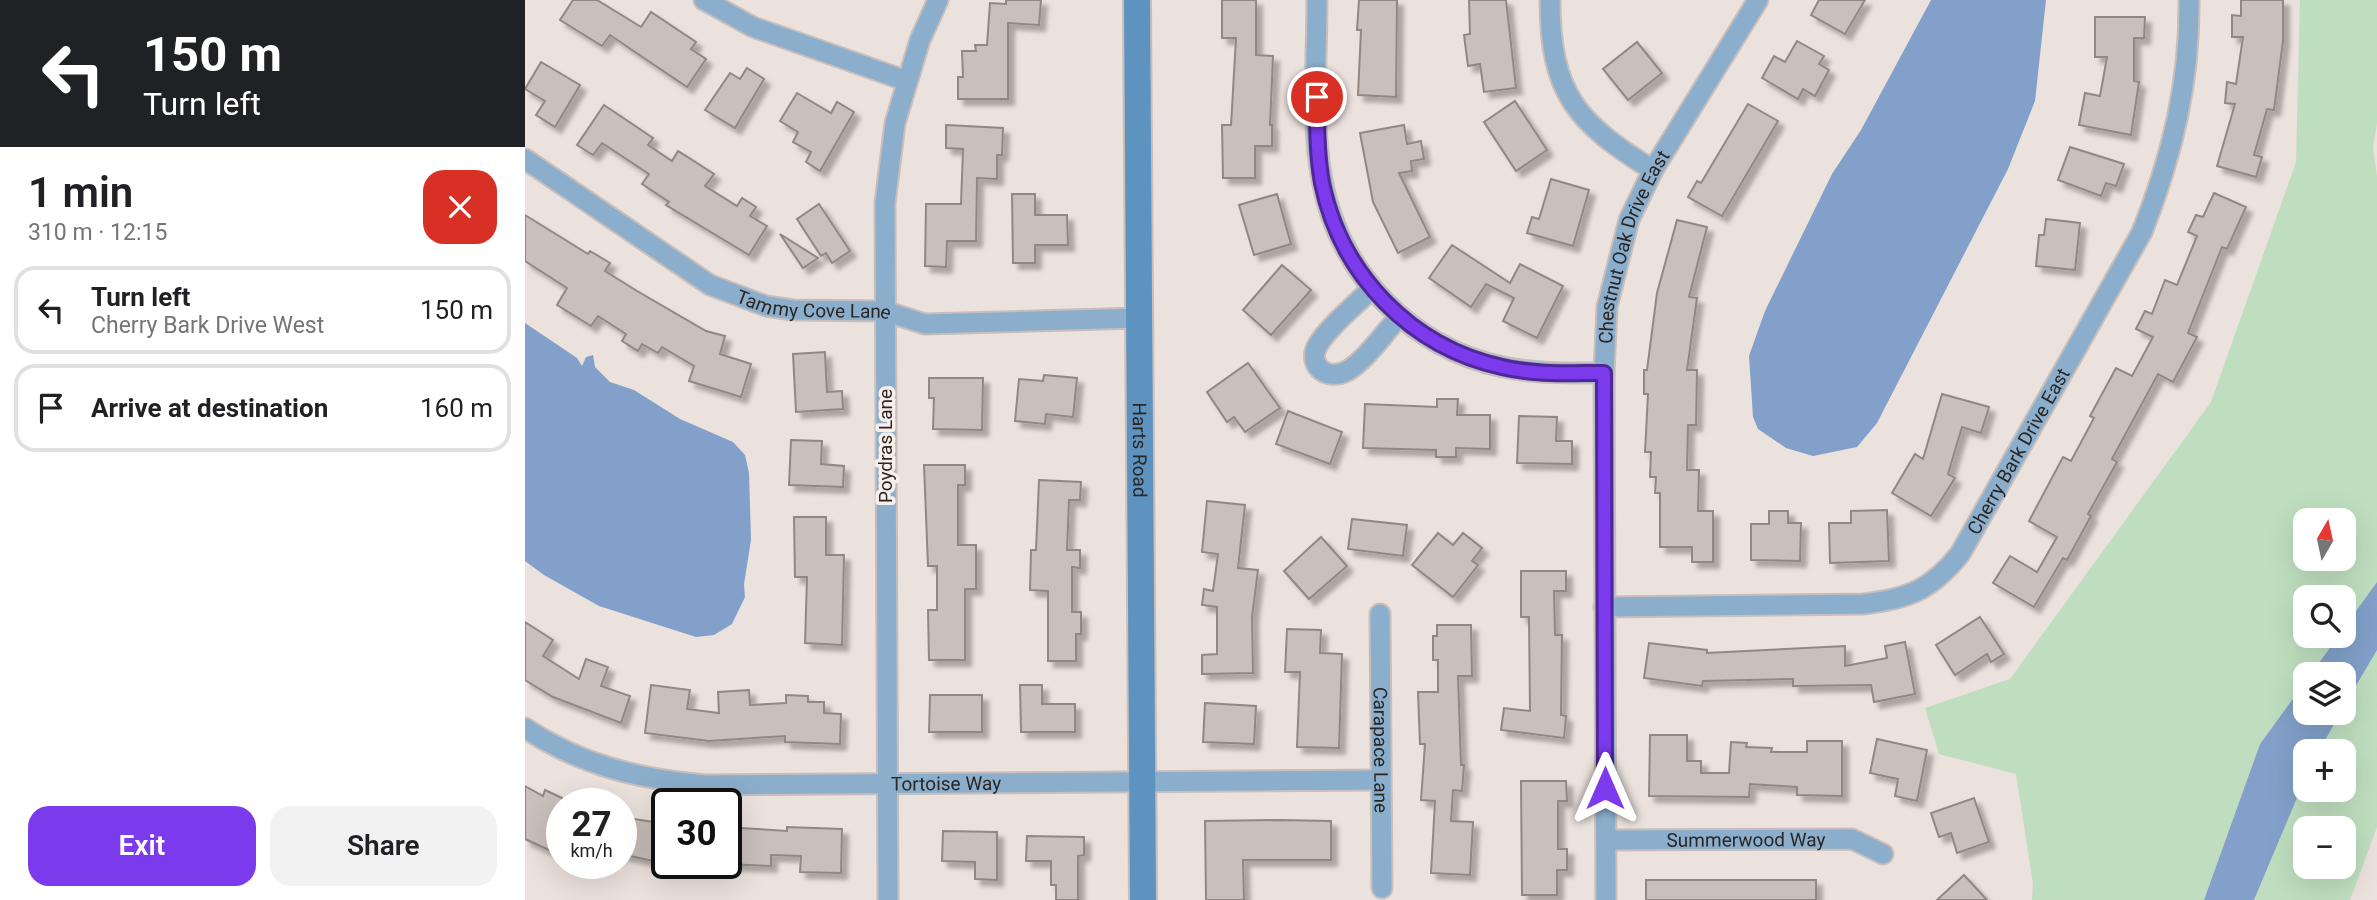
<!DOCTYPE html>
<meta charset="utf-8">
<style>
body{margin:0;font-family:Roboto,sans-serif;background:#f2f2f2;color:#202124;height:100vh;display:flex;flex-direction:column;font-size:26px;white-space:nowrap}
*{box-sizing:border-box;margin:0}
p{font-size:23px;color:#757577}
.icon{flex:none;width:38px;height:38px;fill:none;stroke:currentColor;stroke-width:2;stroke-linecap:round;stroke-linejoin:round}
.map{position:relative;flex:1;overflow:hidden}
.drawer{display:flex;flex-direction:column;background:#fff;width:525px}
.drawer>*{flex:none}
.top-card{background:#202124;color:#fff;overflow:hidden}
.needle{width:46px;rotate:9deg}
.tools{position:absolute;left:1768px;top:508px;display:grid;gap:14px}
.tools a{display:grid;place-items:center;width:63px;height:63px;border-radius:14px;background:#fff;box-shadow:0 7px 28px #0002;font-size:35px}
.speed{position:absolute;left:21px;top:788px;display:flex;gap:14px;font-size:35px;font-weight:700;text-align:center}
.speed>*{display:grid;place-content:center;width:91px;height:91px;border-radius:50%;background:#fff;box-shadow:0 7px 28px #0002;line-height:1}
.speed small{font-size:18px;font-weight:400}
.speed .limit{border:4px solid #111;border-radius:10px;background:#fff;color:#111}
.pin{position:absolute;display:grid;place-items:center;width:60px;height:60px;color:#fff;margin:-30px;border:4px solid #fff;border-radius:50%;box-shadow:0 2px 7px #0007}
.me{position:absolute;width:77px;margin:-38px;rotate:0deg;stroke-linejoin:round;filter:drop-shadow(0 0 5px #0008)}
.turn{display:flex;align-items:center;gap:24px;height:147px;padding:0 28px;font-size:32px}
.turn .icon{width:91px;height:91px;stroke-width:2.5}
.turn b{display:block;font-size:49px;line-height:60px}
.round{display:grid;place-items:center;flex:none;width:74px;height:74px;border-radius:21px;background:#f2f2f2}
.headline{display:flex;align-items:center;justify-content:space-between;height:119px;padding:0 28px}
h1{font-size:42px;font-weight:600;line-height:52px}
.primary-button{display:flex;gap:14px;margin-top:auto;padding:14px 28px}
.primary-button a{flex:1;height:80px;border-radius:21px;background:#7c3aed;color:#fff;font-size:28px;font-weight:600;line-height:80px;text-align:center}
.primary-button a+a{background:#f2f2f2;color:#202124}
ul{padding:0;list-style:none}
li{display:flex;align-items:center;gap:21px;height:88px;margin:0 14px 10px;padding:0 14px;border:4px solid #e0e0e0;border-radius:21px}
li div{flex:1}
li b{display:block;font-size:26px}
li em{font-style:normal}
main{display:flex;flex:1;min-height:0}
.map>svg:first-child{display:block}
.green{fill:#bfdebf;fill-rule:evenodd}
.water{fill:#82a0c9}
.building{fill:#c9bfbb;stroke:#918884;stroke-width:2;filter:url(#shadow)}
.lines{fill:none;stroke-linecap:round;stroke-linejoin:round}
.street-casing{stroke:#c8bfbc;stroke-width:23}
.secondary-casing{stroke:#c8bfbc;stroke-width:30}
.street{stroke:#8baecc;stroke-width:19}
.secondary{stroke:#5e92bf;stroke-width:26}
.route-casing{stroke:#51269a;stroke-width:18}
.route{stroke:#7c3aed;stroke-width:12}
.labels{text-anchor:middle;dominant-baseline:central;stroke-width:7;stroke-linejoin:round;paint-order:stroke}
.street-label{font-size:19px;fill:#2a2624;stroke:#f8eeea}
</style>
<main>
<section class="drawer">
<div class="top-card">
<div class="turn"><svg class="icon" aria-label="left" viewBox="0 0 24 24"><path d="M17 20v-9H6M10 6l-5 5 5 5"/></svg><div><b>150 m</b>Turn left</div></div>
</div>
<div class="headline"><div><h1>1 min</h1><p>310 m · 12:15</p></div><a class="round" style="background:#d93025;color:#fff"><svg class="icon" aria-label="close" viewBox="0 0 24 24"><path d="M6 6l12 12M18 6L6 18"/></svg></a></div>
<ul>
<li><svg class="icon" aria-label="left" viewBox="0 0 24 24"><path d="M17 20v-9H6M10 6l-5 5 5 5"/></svg><div><b>Turn left</b><p>Cherry Bark Drive West</p></div><em>150 m</em></li>
<li><svg class="icon" aria-label="arrive" viewBox="0 0 24 24"><path d="M6 21V4h12l-3 4 3 4H6"/></svg><div><b>Arrive at destination</b></div><em>160 m</em></li>
</ul>
<div class="primary-button"><a>Exit</a><a>Share</a></div>
</section>
<div class="map">
<svg width="1852" height="900" viewBox="0 0 1852 900">
<defs>
<filter id="shadow"><feDropShadow dx="6" dy="6" stdDeviation="2" flood-color="#0004"/></filter>
</defs>
<rect width="100%" height="100%" fill="#ebe1dd"/>
<g class="green">
<path d="M1775,0H1852V123L1848,148L1852,176V582L1818,629V597H1780V635H1814L1786,674H1780V682L1735,744L1679,900H1507L1508,884L1491,774L1414,754L1400,708L1485,679L1686,402L1771,162ZM1780,520H1818V558H1780Z"/>
<path d="M1852,650V827L1825,900H1729L1780,779V789H1818V751H1794ZM1780,828H1818V866H1780Z"/>
</g>
<g class="water">
<path d="M1406,0H1521L1510,101L1483,169L1352,423L1332,447L1288,456L1261,448L1233,429L1228,417L1224,356L1240,311L1307,174L1336,130Z"/>
<path d="M0,323L52,358L57,366L61,357L68,355L70,367L85,382L109,390L155,419L208,442L220,455L224,473L226,540L219,584L220,597L207,624L189,635L171,637L74,606L19,575L0,561Z"/>
<path d="M1852,582V650L1818,708V674H1786L1814,635H1818V629Z"/>
<path d="M1780,682V712H1816L1794,751H1780V779L1729,900H1679L1735,744Z"/>
</g>
<g class="building">
<path d="M48,0H72L116,27L126,12L171,42L166,49L181,59L162,87L85,35L77,46L35,20Z"/>
<path d="M481,0H516L514,25L483,23V99H433V77H438L437,51H451L450,45H462L465,3L481,4Z"/>
<path d="M697,0H731V55L748,56L745,125H747V146H730V178H698L697,125H706L711,38H697Z"/>
<path d="M834,0H872L871,97L833,95L836,30H832Z"/>
<path d="M944,0H981L991,88L959,92L955,64L943,66L939,35L945,34Z"/>
<path d="M1294,0H1340L1320,34L1286,15Z"/>
<path d="M1716,0H1758V41L1749,110L1742,109L1729,155L1737,157L1731,177L1692,166L1710,104L1700,103L1702,82L1711,84L1718,37H1707V15L1716,16Z"/>
<path d="M1570,17H1620L1619,38H1609V81L1614,82L1606,135L1554,125L1560,93L1575,96L1582,57H1570Z"/>
<path d="M1272,41L1299,56L1294,64L1304,70L1290,96L1278,89L1273,99L1237,78L1249,56L1260,62Z"/>
<path d="M1112,42L1137,73L1103,100L1078,69Z"/>
<path d="M16,62L55,85L30,127L11,115L20,101L0,89Z"/>
<path d="M222,68L239,79L210,128L180,110L205,73L215,79Z"/>
<path d="M272,93L306,113L312,102L329,112L295,171L281,162L286,152L268,142L273,132L255,121Z"/>
<path d="M990,101L1022,150L991,171L959,122Z"/>
<path d="M1223,104L1253,121L1197,216L1163,197L1172,181L1176,183Z"/>
<path d="M79,105L128,138L123,145L147,161L153,151L189,174L180,186L212,206L217,198L231,207L225,216L242,226L224,255L141,205L144,202L117,184L124,174L77,143L68,155L52,145Z"/>
<path d="M421,125L478,128L477,155H472V179L452,178L451,241H422L421,267L400,266L401,204H436L438,149L421,148Z"/>
<path d="M879,125L882,144L896,141L899,159L886,161L887,171L874,173L905,237L873,253L848,202L835,133Z"/>
<path d="M1545,147L1599,164L1591,186L1581,183L1576,196L1533,180Z"/>
<path d="M1026,179L1064,190L1048,246L1002,233L1007,217L1014,219Z"/>
<path d="M1689,193L1721,207L1702,249L1697,247L1663,333L1672,337L1648,382L1633,374L1587,459L1592,462L1563,514L1566,516L1542,560L1538,558L1509,607L1468,583L1485,556L1512,572L1532,537L1504,521L1538,457L1546,461L1569,418L1565,416L1591,368L1607,376L1628,337L1611,329L1620,311L1627,314L1640,280L1652,285L1672,236L1663,232L1671,215L1678,217Z"/>
<path d="M487,194H510V215H542L543,245H510V263H488Z"/>
<path d="M752,194L766,244L729,255L714,205Z"/>
<path d="M294,204L325,251L307,263L301,253L296,256L272,219Z"/>
<path d="M0,215L63,254L65,251L85,263L80,271L112,291L181,331L200,336L195,354L226,364L216,397L164,381L169,366L137,347L133,353L117,344L113,351L97,341L101,334L73,316L66,326L32,305L42,288L0,261Z"/>
<path d="M1521,219L1555,223L1550,270L1511,266L1514,235H1519Z"/>
<path d="M1152,220L1182,227L1164,297L1172,298L1162,370H1172L1171,425H1163L1162,470H1174L1173,511H1188V562H1167V547H1135V493H1130L1131,477H1125L1126,452H1120L1123,394H1119V370H1122L1132,293Z"/>
<path d="M255,234L293,258L278,268Z"/>
<path d="M927,245L985,283L995,264L1038,286L1012,338L978,321L989,298L961,284L946,307L904,278Z"/>
<path d="M757,265L786,290L746,335L718,310Z"/>
<path d="M300,352L302,392L317,391L318,409L271,412L268,354Z"/>
<path d="M723,363L755,408L720,432L709,417L702,422L682,392Z"/>
<path d="M519,375L552,378L548,417L521,414L520,424L490,421L494,379L518,381Z"/>
<path d="M404,378H458L457,430L408,429L409,398H404Z"/>
<path d="M1417,394L1464,407L1456,433L1437,427L1423,474L1430,478L1406,516L1367,493L1390,454L1398,459Z"/>
<path d="M912,399H933L932,415H965V449L931,448V457H911V450L838,448L840,404L912,407Z"/>
<path d="M763,411L817,432L805,464L751,444Z"/>
<path d="M994,416L1032,417L1031,441H1047V464L992,463Z"/>
<path d="M266,440L297,441L296,464L319,466L318,487L264,485Z"/>
<path d="M399,465H440V485H433V545H451V589H440V660H404L403,610H412V566H403Z"/>
<path d="M514,480L556,482L555,500H544L542,550H555V568L547,567V612H556V634H551V661H523V591L505,590L506,550H511Z"/>
<path d="M682,501L720,505L713,568L733,570L727,617L728,673L677,674V655L692,654V607L677,605L679,589L688,591L693,554L677,552Z"/>
<path d="M1362,510L1364,561L1305,563L1304,523H1326V511Z"/>
<path d="M1244,511H1263V523H1276L1275,561L1226,560V524H1244Z"/>
<path d="M269,517H301V555H319L317,645L280,643L282,577H270Z"/>
<path d="M827,519L882,525L878,556L823,549Z"/>
<path d="M913,533L928,545L938,533L957,548L947,561L953,565L928,597L887,565Z"/>
<path d="M796,537L822,566L784,599L759,571Z"/>
<path d="M996,571H1041V591H1029L1030,635H1037L1036,715L1041,716L1039,738L976,730L979,708L1005,711L1004,617H996Z"/>
<path d="M1455,617L1479,654L1466,662L1462,654L1430,675L1411,645Z"/>
<path d="M0,622L28,640L18,656L54,679L61,659L83,667L76,686L105,696L96,723L28,697L0,680Z"/>
<path d="M912,625H946L947,676H933L936,765H939L937,791L928,790L926,821L948,822L945,875L906,873L910,801L896,800L900,744H895L893,692H913V660H908V636H912Z"/>
<path d="M762,629L796,630L795,653L817,654L814,748L772,747L775,672H760Z"/>
<path d="M1380,642L1390,694L1349,702L1346,685L1268,686V679L1178,681L1177,686L1119,678L1124,643L1182,650V653L1320,646V666L1362,658L1360,646Z"/>
<path d="M126,685L165,690L162,709L194,713L193,692L224,690L225,705L261,703V695L283,696V702H299V713L316,714L315,744L260,742V736L184,741L120,733Z"/>
<path d="M495,685H517V704H550V732H496Z"/>
<path d="M405,695H457V732H404Z"/>
<path d="M680,703L731,706L729,744L678,742Z"/>
<path d="M1125,735H1162V761H1176V773H1204L1206,742L1222,743L1221,747L1247,748L1246,752H1282V741H1317V796L1272,795V787L1225,784L1224,797L1124,796Z"/>
<path d="M1352,739L1402,750L1392,801L1370,796L1373,779L1345,773Z"/>
<path d="M996,781H1041L1042,801H1033V849H1042V870H1032V895H997Z"/>
<path d="M0,786L18,796L20,790L37,798V856L0,839Z"/>
<path d="M1449,798L1464,842L1432,853L1426,833L1414,837L1406,813Z"/>
<path d="M96,817L142,824V864L96,854Z"/>
<path d="M754,820L806,821V860H718L719,900H681L680,821Z"/>
<path d="M201,827L262,831V827L317,829L316,873L275,872L276,856L246,855V866L201,864Z"/>
<path d="M418,831L472,832V880L450,879V862L417,861Z"/>
<path d="M502,836L559,837V855L553,856V900H531V885H526V861H501Z"/>
<path d="M1439,875L1462,900H1412Z"/>
<rect x="1121" y="880" width="170" height="20"/>
</g>
<g class="lines">
<defs>
<g id="street">
<path d="M179,0L228,27L382,81"/>
<path d="M792,0C792,59 786,122 797,180C814,273 886,348 978,367C1011,374 1045,373 1079,373"/>
<path d="M1025,0C1025,94 1052,123 1128,170"/>
<path id="s1" d="M0,159L185,285L241,306L268,310L359,311L400,324L615,318"/>
<path d="M846,289C830,306 807,323 794,343C780,364 801,382 822,371C841,360 859,333 874,317"/>
<path id="s2" d="M1079,607L1338,604C1383,599 1406,590 1435,554L1617,232C1647,157 1665,82 1664,0"/>
<path id="s3" d="M855,614L857,888"/>
<path id="s4" d="M0,728C55,765 114,779 180,785L855,780"/>
<path id="s5" d="M1081,840L1327,839L1358,854"/>
<path d="M363,900L360,203L370,123L395,40L413,0"/>
<path id="s6" d="M1081,900L1079,373L1082,307L1104,220L1128,170L1233,0"/>
</g>
<g id="secondary">
<path id="s7" d="M612,0L618,900"/>
</g>
</defs>
<use href="#street" class="street-casing"/>
<use href="#secondary" class="secondary-casing"/>
<use href="#street" class="street"/>
<use href="#secondary" class="secondary"/>
</g>
<g class="lines">
<defs>
<path id="route" d="M792,97C792,126 792,155 797,183C816,275 886,347 977,367C1010,375 1045,373 1079,373L1080,788"/>
</defs>
<use href="#route" class="route-casing"/>
<use href="#route" class="route"/>
</g>
<g class="labels">
<g class="street-label">
<text stroke="none"><textPath href="#s6" startOffset="658">Chestnut Oak Drive East</textPath></text>
<text stroke="none"><textPath href="#s1" startOffset="331">Tammy Cove Lane</textPath></text>
<text transform="translate(360 446) rotate(-90)">Poydras Lane</text>
<text stroke="none"><textPath href="#s7" startOffset="450">Harts Road</textPath></text>
<text stroke="none"><textPath href="#s2" startOffset="490">Cherry Bark Drive East</textPath></text>
<text stroke="none"><textPath href="#s3" startOffset="136">Carapace Lane</textPath></text>
<text stroke="none"><textPath href="#s4" startOffset="432">Tortoise Way</textPath></text>
<text stroke="none"><textPath href="#s5" startOffset="140">Summerwood Way</textPath></text>
</g>
</g>
</svg>
<div class="tools">
<a><svg class="needle" viewBox="-14 -14 28 28"><path d="M0-13l5 13h-10z" fill="#e53935"/><path d="M0 13l5-13h-10z" fill="#757577"/></svg></a>
<a><svg class="icon" aria-label="search" viewBox="0 0 24 24"><circle cx="10" cy="10" r="6"/><path d="M15 15l6 6"/></svg></a>
<a><svg class="icon" aria-label="layers" viewBox="0 0 24 24"><path d="M12 4l9 5-9 5-9-5zM3 14l9 5 9-5"/></svg></a>
<a>+</a>
<a>−</a>
</div>
<div class="speed"><div>27<small>km/h</small></div><div class="limit">30</div></div>
<div class="pin" style="left:792px;top:97px;background:#d93025"><svg class="icon" aria-label="arrive" viewBox="0 0 24 24"><path d="M6 21V4h12l-3 4 3 4H6"/></svg></div>
<svg class="me" style="left:1080px;top:788px" viewBox="-20 -20 40 40"><path d="M0-17L14 15 0 8-14 15z" fill="#7c3aed" stroke="#fff" stroke-width="4"/></svg>
</div>
</main>
